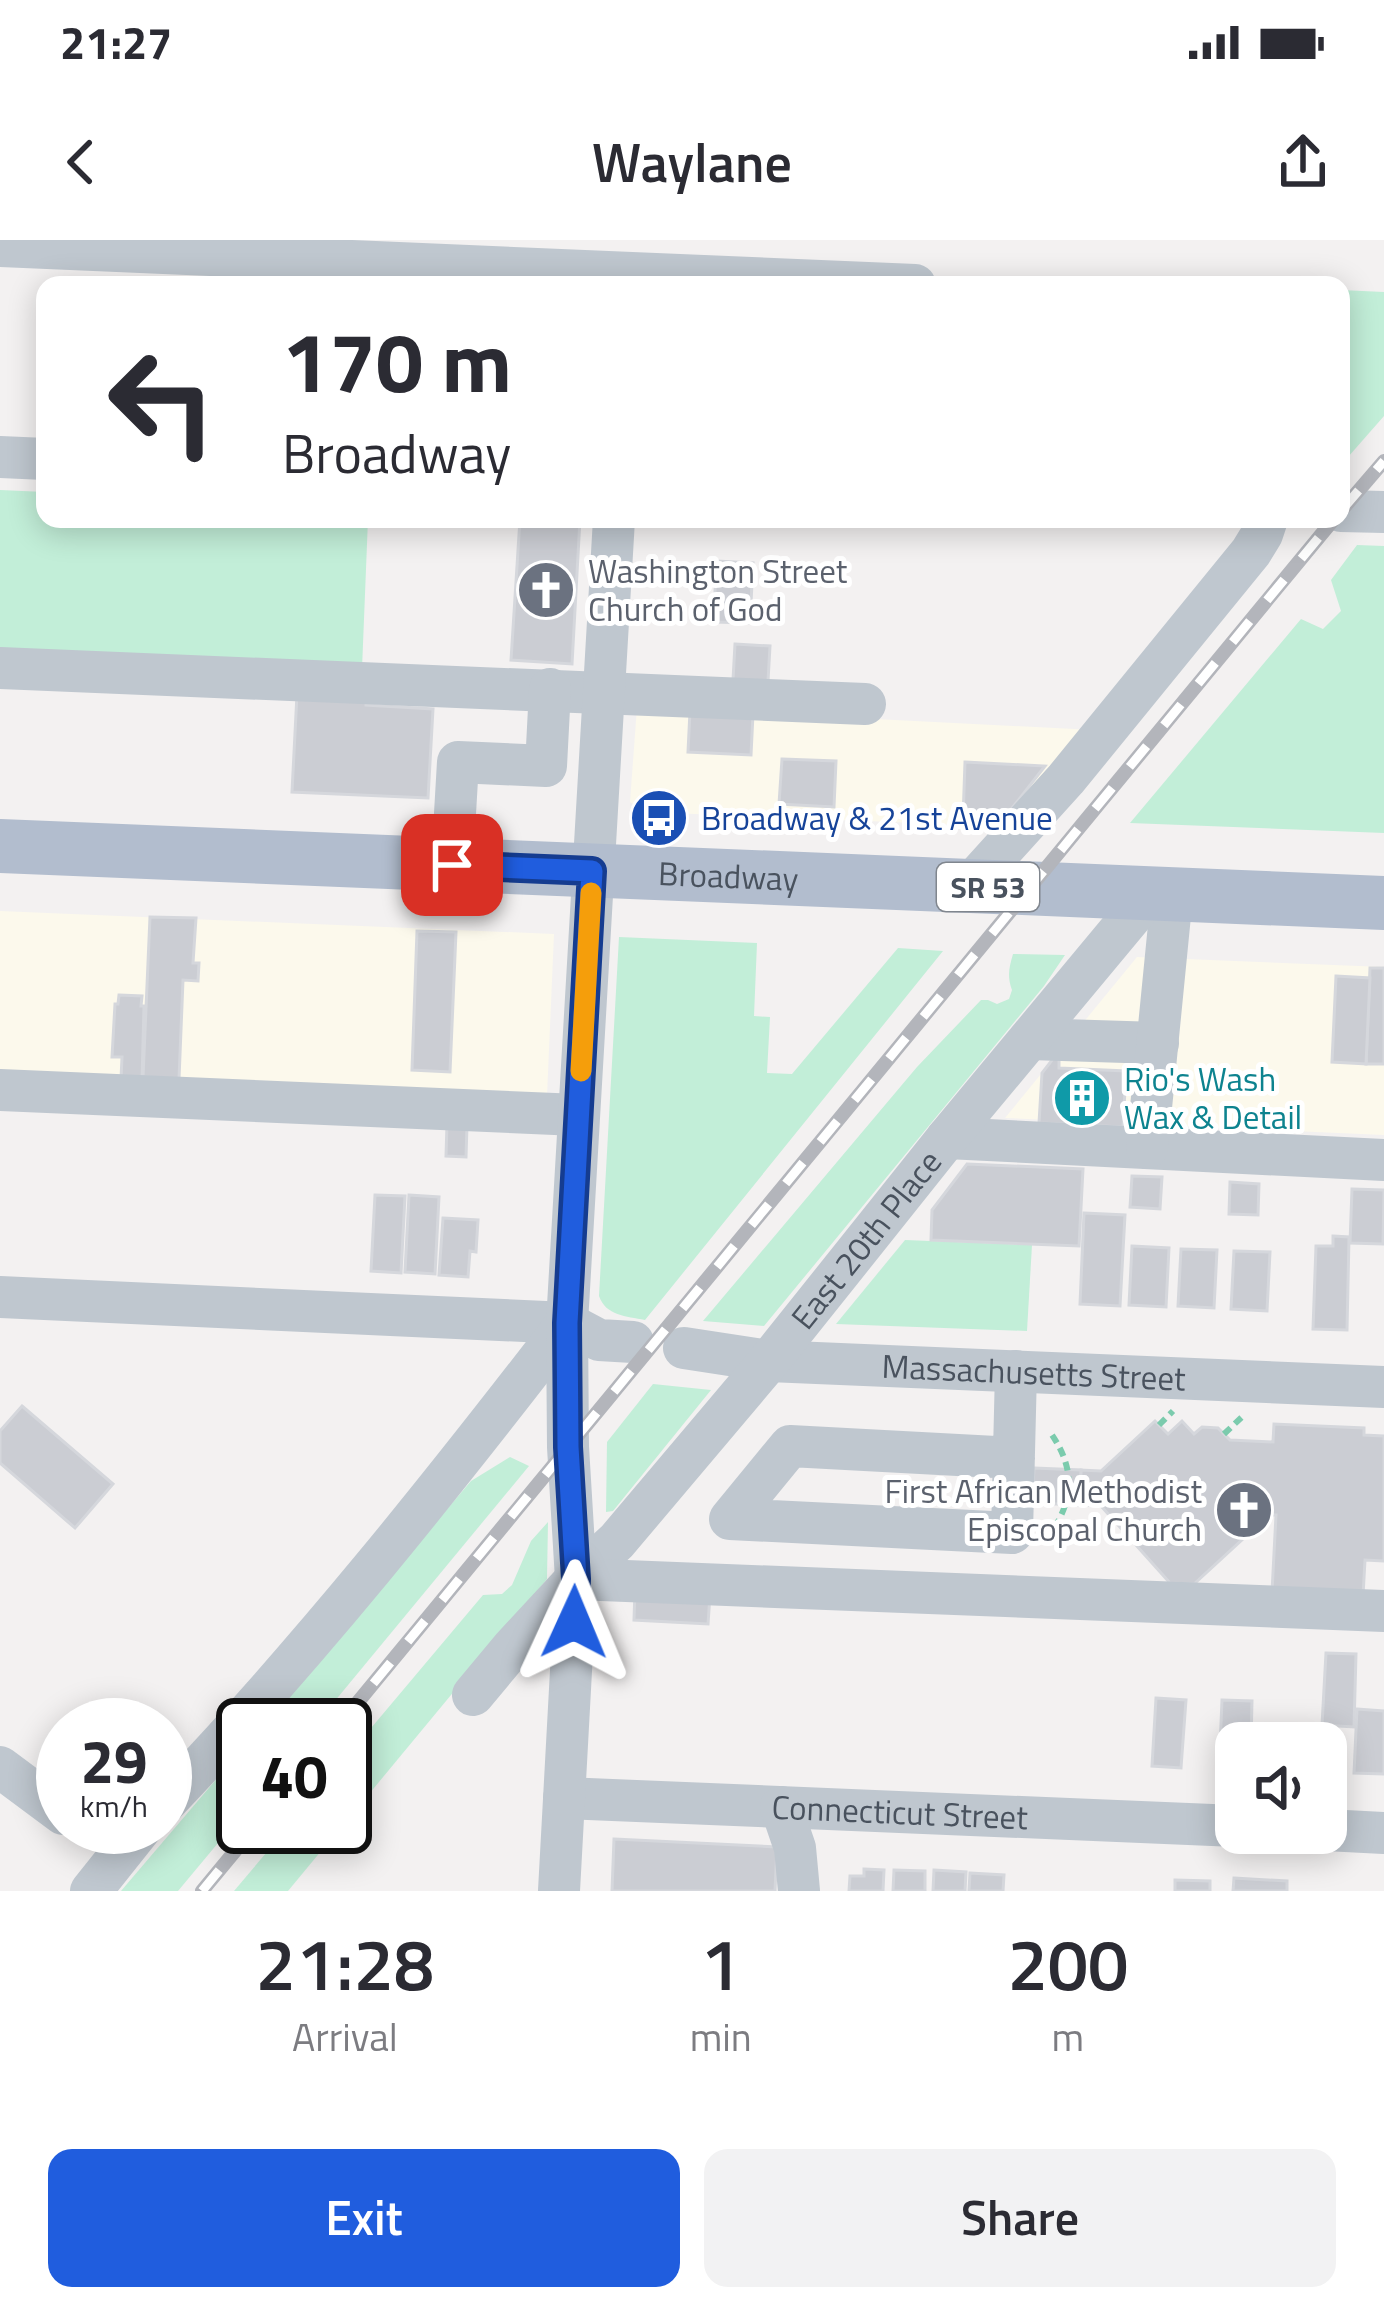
<!DOCTYPE html>
<style>
body{margin:0;font-family:"Titillium Web",sans-serif;background:#f2f2f3;color:#2b2b33;height:100vh;display:flex;flex-direction:column;font-size:45px;white-space:nowrap}
*{box-sizing:border-box;margin:0}
p{font-size:39px;color:#7c7c81}
.icon{flex:none;width:66px;height:66px;fill:none;stroke:currentColor;stroke-width:2;stroke-linecap:round;stroke-linejoin:round}
.map{position:relative;height:1651px;overflow:hidden}
.details{display:flex;flex-direction:column;background:#fff;flex:1}
.details>*{flex:none}
.hud{position:absolute;left:36px;top:36px;width:1314px;height:252px;border-radius:24px;box-shadow:0 6px 30px #0003;background:#fff;color:#2b2b33;overflow:hidden}
.buttons{position:absolute;left:1215px;top:1482px;display:grid;gap:24px}
.buttons a{display:grid;place-items:center;width:132px;height:132px;border-radius:24px;background:#fff;box-shadow:0 6px 30px #0003;font-size:60px}
.speed{position:absolute;left:36px;top:1458px;display:flex;gap:24px;font-size:60px;font-weight:700;text-align:center}
.speed>*{display:grid;place-content:center;width:156px;height:156px;border-radius:50%;background:#fff;box-shadow:0 6px 30px #0003;line-height:1}
.speed small{font-size:30px;font-weight:400}
.speed .limit{border:6px solid #111;border-radius:18px;background:#fff;color:#111}
.pin{position:absolute;display:grid;place-items:center;width:102px;height:102px;color:#fff;margin:-51px;border-radius:24px;box-shadow:0 6px 18px #0006}
.me{position:absolute;width:132px;margin:-66px;rotate:1deg;stroke-linejoin:round;filter:drop-shadow(0 0 9px #0008)}
.turn{display:flex;align-items:center;gap:42px;height:252px;padding:0 48px;font-size:54px}
.turn .icon{width:156px;height:156px;stroke-width:2.5}
.turn b{display:block;font-size:84px;line-height:102px}
.eta{display:flex;justify-content:space-evenly;align-items:center;height:204px;text-align:center}
.eta b{font-size:72px;font-weight:600;line-height:84px}
.primary-button{display:flex;gap:24px;margin-top:auto;padding:24px 48px}
.primary-button a{flex:1;height:138px;border-radius:24px;background:#205dde;color:#fff;font-size:48px;font-weight:600;line-height:138px;text-align:center}
.primary-button a+a{background:#f2f2f3;color:#2b2b33}
.status{display:flex;justify-content:space-between;align-items:center;height:84px;padding:0 60px;background:#fff;direction:ltr}
.status svg{height:33px;fill:currentColor}
header{display:flex;justify-content:space-between;align-items:center;height:156px;padding:0 48px;background:#fff;font-size:54px;font-weight:600}
.map>svg:first-child{display:block}
.commercial{fill:#fcf9ec}
.green{fill:#c2eed8}
.building{fill:#cbcdd3;stroke:#d5d7dc;stroke-width:3}
.lines{fill:none;stroke-linecap:round;stroke-linejoin:round}
.path{stroke:#7bcbad;stroke-width:6;stroke-dasharray:9 6;stroke-linecap:butt}
.minor{stroke:#bfc7cf;stroke-width:42}
.major{stroke:#b2bdce;stroke-width:54}
.rail-casing{stroke:#b3b5bb;stroke-width:14}
.rail{stroke:#fff;stroke-width:9;stroke-dasharray:27;stroke-linecap:butt}
.route-casing{stroke:#153c90;stroke-width:30}
.route{stroke:#205dde;stroke-width:21}
.slow{stroke:#f59e0b;stroke-width:21}
.labels{text-anchor:middle;dominant-baseline:central;stroke-width:10;stroke-linejoin:round;paint-order:stroke}
.shield{fill:#fff;stroke:#80868e;stroke-width:3}
.shield-label{font-size:30px;font-weight:bold;fill:#49525e}
.worship-label{font-size:33px;fill:#5b616d;stroke:#fff;text-anchor:start}
.transit-label{font-size:33px;fill:#164399;stroke:#fff;text-anchor:start}
.street-label{font-size:33px;fill:#49525e;stroke:#fff}
.culture-label{font-size:33px;fill:#0d838f;stroke:#fff;text-anchor:start}
</style>
<div class="status"><b>21:27</b><svg viewBox="0 0 49 12"><path d="M0 12V9h3v3zM5 12V6h3v6zM10 12V3h3v9zM15 12V0h3v12zM26 1h20v11H26zM47 4h2v5h-2z"/></svg></div>
<header><svg class="icon" aria-label="back" viewBox="0 0 24 24"><path d="M15 5l-7 7 7 7"/></svg>Waylane<svg class="icon" aria-label="share" viewBox="0 0 24 24"><path d="M12 15V3M7 8l5-5 5 5M5 13v7h14v-7"/></svg></header>
<div class="map">
<svg width="1384" height="1651" viewBox="0 0 1384 1651">
<rect width="100%" height="100%" fill="#f3f1f1"/>
<g class="commercial">
<path d="M637,467L1094,490L1015,587L644,572L630,562Z"/>
<path d="M0,671L554,694L547,856L0,833Z"/>
<path d="M1137,717L1384,727V895L1005,878Z"/>
</g>
<g class="green">
<path d="M1341,50L1384,52V176L1341,225Z"/>
<path d="M0,250L45,252V279H368L362,429L0,411Z"/>
<path d="M1357,305L1384,306V593L1130,583L1301,379L1323,389L1341,371L1331,340Z"/>
<path d="M619,697L757,703L754,776L770,777L767,833L792,834L898,708L943,711L645,1080C626,1076 606,1076 599,1056Z"/>
<path d="M1013,714L1065,715L1044,746L764,1086L703,1081L917,827L981,760H988L997,764L1009,759L1012,750C1007,736 1009,728 1013,714Z"/>
<path d="M905,1000L1032,1005L1027,1091L836,1084Z"/>
<path d="M653,1144L711,1150L613,1271L606,1272L607,1202Z"/>
<path d="M510,1217L529,1226L315,1485H263L471,1241Z"/>
<path d="M548,1282L547,1339L345,1583V1519L483,1355L502,1354L512,1345L531,1301Z"/>
<path d="M243,1508V1573L178,1651H121Z"/>
<path d="M288,1587H341L288,1651H234Z"/>
</g>
<g class="building">
<path d="M520,279H580L572,424L511,420Z"/>
<path d="M716,321L753,323L750,383L714,382Z"/>
<path d="M735,404L770,406L768,441L733,440Z"/>
<path d="M297,454L366,458V465L433,469L428,558L292,552Z"/>
<path d="M690,471L753,474L751,515L688,512Z"/>
<path d="M782,519L836,521L834,567L779,564Z"/>
<path d="M965,522L1045,526L1002,581L963,579Z"/>
<path d="M150,677L196,678L193,723H199L198,741L183,740L179,839L143,837Z"/>
<path d="M417,691L456,692L450,832L412,830Z"/>
<path d="M1370,728H1384V824H1366Z"/>
<path d="M1336,736L1370,738L1366,824L1332,822Z"/>
<path d="M119,755L142,756L141,766H144L142,840L121,839L122,817H112L115,764H118Z"/>
<path d="M1056,815L1059,818V828L1126,831L1123,887L1039,883L1042,833Z"/>
<path d="M447,884L467,885L466,917L446,916Z"/>
<path d="M967,924L1083,929L1079,1006L931,1000L932,970Z"/>
<path d="M1132,936L1162,937L1160,969L1130,967Z"/>
<path d="M1230,942L1259,944L1258,975L1229,974Z"/>
<path d="M1352,949L1384,950L1383,1004L1350,1003Z"/>
<path d="M375,955L405,956L401,1033L371,1031Z"/>
<path d="M409,955L439,957L435,1034L405,1032Z"/>
<path d="M1084,973L1125,975L1120,1066L1080,1064Z"/>
<path d="M443,978L478,980L476,1012L470,1011L468,1037L439,1035Z"/>
<path d="M1333,996L1349,997L1347,1090L1313,1089L1316,1006H1333Z"/>
<path d="M1132,1006L1169,1008L1166,1067L1129,1065Z"/>
<path d="M1181,1009L1217,1010L1214,1068L1178,1066Z"/>
<path d="M1234,1011L1270,1012L1267,1071L1231,1069Z"/>
<path d="M22,1166L113,1244L75,1288L0,1223V1191Z"/>
<path d="M1155,1181L1168,1194L1182,1181L1194,1194L1202,1187L1218,1188L1230,1200L1273,1202L1274,1184L1364,1188V1195L1384,1196V1321L1365,1320L1363,1356L1272,1352L1276,1275H1269L1194,1344L1170,1343L1101,1266L1079,1265L1081,1230L1101,1231Z"/>
<path d="M1034,1228L1081,1230L1079,1265L1032,1263Z"/>
<path d="M635,1350L710,1355L708,1384L634,1380Z"/>
<path d="M1326,1413L1356,1414L1354,1487L1322,1485Z"/>
<path d="M1156,1458L1186,1460L1181,1528L1152,1526Z"/>
<path d="M1222,1460L1252,1461L1251,1503H1236V1531H1219Z"/>
<path d="M1357,1469L1384,1471V1534L1354,1533Z"/>
<path d="M614,1599L777,1607L775,1651H612Z"/>
<path d="M864,1629L884,1630L883,1651H849L850,1636H864Z"/>
<path d="M894,1630L925,1631V1651H893Z"/>
<path d="M934,1630L966,1632L965,1651H933Z"/>
<path d="M970,1633L1004,1635L1003,1651H969Z"/>
<path d="M1234,1638L1287,1641V1651H1233Z"/>
<path d="M1175,1640L1210,1641V1651H1175Z"/>
</g>
<g class="lines">
<g class="path">
<path d="M1159,1185L1173,1171"/>
<path d="M1224,1194L1243,1176"/>
<path d="M1046,1300C1074,1263 1077,1230 1050,1192"/>
</g>
<g class="minor">
<path d="M0,6L915,45"/>
<path d="M0,217L45,219"/>
<path d="M1341,271L1384,272"/>
<path d="M0,428L865,464"/>
<path d="M452,625L458,522L546,526L550,449"/>
<path d="M969,646L1066,539L1251,312L1262,294L1267,279"/>
<path d="M1030,799L1158,803"/>
<path d="M0,850L578,875"/>
<path d="M947,898L1384,920"/>
<path d="M1147,908L1172,655"/>
<path d="M0,1057L567,1083L599,1100L633,1102"/>
<path id="s1" d="M684,1108L769,1121L1384,1147"/>
<path d="M1014,1218L790,1206L730,1279L1012,1293L1016,1131"/>
<path id="s2" d="M576,1339L617,1301L769,1121L947,898L1150,654"/>
<path d="M473,1455L513,1407L576,1339L1384,1371"/>
<path d="M0,1527L63,1574"/>
<path id="s3" d="M564,1558L1236,1586"/>
<path d="M165,1563C309,1412 440,1248 567,1083"/>
<path d="M781,1567L795,1608L799,1651"/>
<path d="M1326,1590L1384,1593"/>
<path d="M91,1651L142,1587"/>
<path d="M559,1651L576,1339L568,1207L567,1083L614,279"/>
</g>
<path class="major" id="s4" d="M0,606L1384,663"/>
<defs>
<g id="rail">
<path d="M1341,271L1384,221"/>
<path d="M339,1485L1334,279"/>
<path d="M202,1651L255,1587"/>
</g>
</defs>
<use href="#rail" class="rail-casing"/>
<use href="#rail" class="rail"/>
</g>
<g class="lines">
<defs>
<path id="route" d="M452,625L592,631L567,1083L568,1207L576,1339L574,1382"/>
</defs>
<use href="#route" class="route-casing"/>
<use href="#route" class="route"/>
<path class="slow" d="M581,831L591,653"/>
</g>
<defs>
<symbol id="church-disc" viewBox="-11 -11 22 22"><circle r="9.5" fill="#6b7280" stroke="#fff"/><path d="M-1.2-6h2.4v3.5h3.3v2.4h-3.3V6h-2.4V-.1h-3.3v-2.4h3.3Z" fill="#fff"/></symbol>
<symbol id="bus-disc" viewBox="-11 -11 22 22"><circle r="9.5" fill="#1a4fb4" stroke="#fff"/><path d="M-5-6H5V4H4V6H2V4H-2V6H-4V4H-5ZM-3.5-4V0h7V-4ZM-3.5 1.2v1.5H-2V1.2ZM2 1.2v1.5H3.5V1.2Z" fill="#fff"/></symbol>
<symbol id="building-disc" viewBox="-11 -11 22 22"><circle r="9.5" fill="#0f9aa8" stroke="#fff"/><path d="M-4-6H4V6H1V3H-1V6H-4ZM-2.5-4.3h1.7v1.8h-1.7ZM.8-4.3h1.7v1.8H.8ZM-2.5-1h1.7V.8h-1.7ZM.8-1h1.7V.8H.8Z" fill="#fff"/></symbol>
</defs>
<g fill-rule="evenodd">
<use href="#church-disc" x="513" y="317" width="66" height="66"/>
<use href="#bus-disc" x="626" y="545" width="66" height="66"/>
<use href="#building-disc" x="1049" y="825" width="66" height="66"/>
<use href="#church-disc" x="1211" y="1237" width="66" height="66"/>
</g>
<g class="labels">
<rect class="shield" x="937" y="623" width="102" height="48" rx="9"/>
<g class="shield-label">
<text x="988" y="647">SR 53</text>
</g>
<g class="worship-label">
<text x="588" y="331">Washington Street<tspan x="588" dy="38">Church of God</tspan></text>
<text x="1202" y="1251" text-anchor="end">First African Methodist<tspan x="1202" dy="38">Episcopal Church</tspan></text>
</g>
<g class="transit-label">
<text x="701" y="578">Broadway &amp; 21st Avenue</text>
</g>
<g class="street-label">
<text stroke="none"><textPath href="#s4" startOffset="729">Broadway</textPath></text>
<text stroke="none"><textPath href="#s2" startOffset="447">East 20th Place</textPath></text>
<text stroke="none"><textPath href="#s1" startOffset="351">Massachusetts Street</textPath></text>
<text stroke="none"><textPath href="#s3" startOffset="336">Connecticut Street</textPath></text>
</g>
<g class="culture-label">
<text x="1124" y="839">Rio's Wash<tspan x="1124" dy="38">Wax &amp; Detail</tspan></text>
</g>
</g>
</svg>
<div class="buttons">
<a><svg class="icon" aria-label="sound" viewBox="0 0 24 24"><path d="M4 9h4l5-4v14l-5-4H4zM17 9q2 3 0 6"/></svg></a>
</div>
<div class="speed"><div>29<small>km/h</small></div><div class="limit">40</div></div>
<div class="pin" style="left:452px;top:625px;background:#d93025"><svg class="icon" aria-label="arrive" viewBox="0 0 24 24"><path d="M6 21V4h12l-3 4 3 4H6"/></svg></div>
<svg class="me" style="left:574px;top:1382px" viewBox="-20 -20 40 40"><path d="M0-17L14 15 0 8-14 15z" fill="#205dde" stroke="#fff" stroke-width="4"/></svg>
<div class="hud">
<div class="turn"><svg class="icon" aria-label="left" viewBox="0 0 24 24"><path d="M17 20v-9H6M10 6l-5 5 5 5"/></svg><div><b>170 m</b>Broadway</div></div>
</div>
</div>
<section class="details">
<div class="eta">
<div><b>21:28</b><p>Arrival</p></div>
<div><b>1</b><p>min</p></div>
<div><b>200</b><p>m</p></div>
</div>
<div class="primary-button"><a>Exit</a><a>Share</a></div>
</section>
